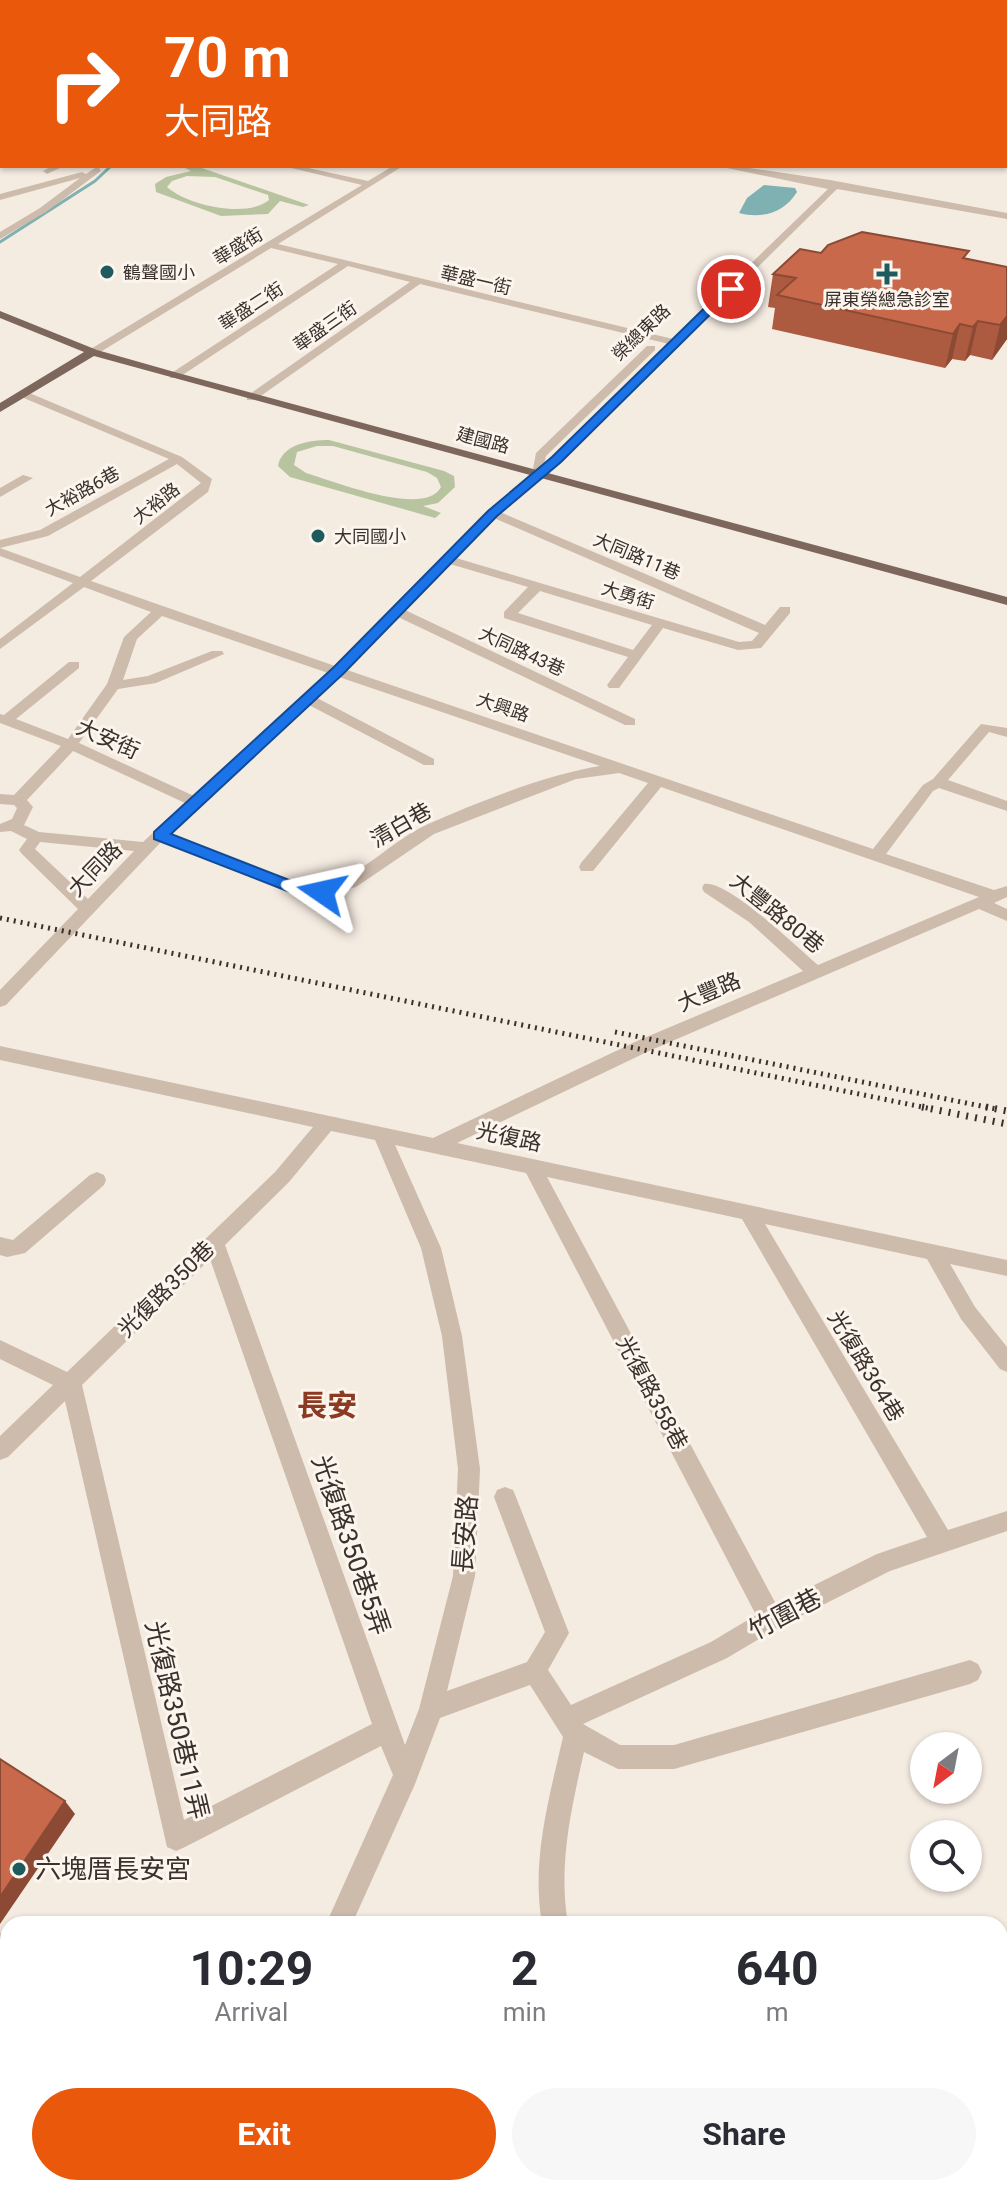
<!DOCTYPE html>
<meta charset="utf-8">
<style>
body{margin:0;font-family:Roboto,"Noto Sans TC",sans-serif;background:#f7f7f7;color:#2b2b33;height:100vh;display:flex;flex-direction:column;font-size:30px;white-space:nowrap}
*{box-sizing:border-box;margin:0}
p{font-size:26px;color:#7c7c81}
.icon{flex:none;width:44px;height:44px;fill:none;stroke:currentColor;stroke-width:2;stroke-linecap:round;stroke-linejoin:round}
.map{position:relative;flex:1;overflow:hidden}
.details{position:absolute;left:0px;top:1916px;width:1008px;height:280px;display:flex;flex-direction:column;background:#fff;border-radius:24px 24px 0 0;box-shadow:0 2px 6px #0004}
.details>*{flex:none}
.banner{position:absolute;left:0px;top:0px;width:1008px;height:168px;box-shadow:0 2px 6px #0004;background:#ea580c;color:#fff;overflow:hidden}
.needle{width:52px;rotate:212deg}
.tools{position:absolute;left:910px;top:1732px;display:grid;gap:16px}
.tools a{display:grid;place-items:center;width:72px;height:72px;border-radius:50%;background:#fff;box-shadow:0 2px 6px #0004;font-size:40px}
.pin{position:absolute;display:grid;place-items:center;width:68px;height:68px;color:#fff;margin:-34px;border:4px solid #fff;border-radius:50%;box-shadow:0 2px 8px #0007}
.me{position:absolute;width:88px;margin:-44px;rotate:281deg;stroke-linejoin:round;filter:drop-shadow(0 0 6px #0008)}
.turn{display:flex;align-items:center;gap:28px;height:168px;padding:0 32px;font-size:36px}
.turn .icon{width:104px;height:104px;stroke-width:2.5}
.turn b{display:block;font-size:56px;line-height:68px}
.eta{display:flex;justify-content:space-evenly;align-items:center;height:136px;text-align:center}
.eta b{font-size:48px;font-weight:700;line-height:56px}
.action{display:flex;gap:16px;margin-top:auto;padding:16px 32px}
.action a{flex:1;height:92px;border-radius:48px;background:#ea580c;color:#fff;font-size:32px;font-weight:700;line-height:92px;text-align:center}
.action a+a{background:#f7f7f7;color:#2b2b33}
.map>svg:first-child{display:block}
.green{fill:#b8c4a0;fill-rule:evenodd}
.water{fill:#7fb0b2}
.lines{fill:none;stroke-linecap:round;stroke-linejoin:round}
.stream{stroke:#7fb0b2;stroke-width:3}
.river{fill:#7fb0b2;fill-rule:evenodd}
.minor{fill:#cdbbac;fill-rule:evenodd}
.primary{fill:#7d675c;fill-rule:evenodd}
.rail-far1{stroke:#3b302b;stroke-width:5;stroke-dasharray:2 5;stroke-linecap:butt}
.rail{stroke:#3b302b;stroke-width:7;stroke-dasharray:2 7;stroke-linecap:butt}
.wall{fill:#ac5a40}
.shaded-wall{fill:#8c4a34}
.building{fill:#c8694b;stroke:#8c4a34;stroke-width:2}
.route{fill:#1a73e8;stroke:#114b97;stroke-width:2}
.poi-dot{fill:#1f5a5e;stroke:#fbf5ee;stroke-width:3}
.labels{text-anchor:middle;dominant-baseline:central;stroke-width:6;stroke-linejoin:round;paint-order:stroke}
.far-street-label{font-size:18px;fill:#3b302b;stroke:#fbf5ee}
.far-poi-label{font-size:18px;fill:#3b302b;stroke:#fbf5ee;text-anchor:start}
.street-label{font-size:22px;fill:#3b302b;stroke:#fbf5ee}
.near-street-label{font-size:26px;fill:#3b302b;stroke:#fbf5ee}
.near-poi-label{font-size:26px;fill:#3b302b;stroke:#fbf5ee;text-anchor:start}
.district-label{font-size:30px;font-weight:bold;fill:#8c3b22;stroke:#fbf5ee}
</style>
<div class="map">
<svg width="1007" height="2196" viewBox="0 0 1007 2196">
<rect width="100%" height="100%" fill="#f4ebe1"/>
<g class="green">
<path d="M181,166H196L309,205L303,207L280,201L268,214L221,216L156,192L155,184L166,177L191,171ZM187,176L215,177L268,195L269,200C246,219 187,205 167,187L172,181Z"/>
<path d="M329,440L444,471L454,476L455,487L438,503L423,506L441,513L435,518L290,477L278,466C282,444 310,440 329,440ZM317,446H333L427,472L437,478L441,487C425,518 333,481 306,473L294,465L297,452Z"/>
</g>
<path class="water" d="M764,185L795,188L797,192C784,213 762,219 739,213L747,198Z"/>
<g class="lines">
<path class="stream" d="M0,242L95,181L111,166"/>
<g class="river">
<path d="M276,0H298L275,2Z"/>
<rect x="0" y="72" width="2" height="10"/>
</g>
<g class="minor">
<path d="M52,0H78L81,2H55Z"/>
<path d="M380,0H390L393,2H383Z"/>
<path d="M527,0H537L540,2H530Z"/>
<path d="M617,0H627L629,2H619Z"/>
<path d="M803,0H813L816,2H806Z"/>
<path d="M887,0H897L900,2H890Z"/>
<path d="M958,0H966L956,2Z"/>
<rect x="0" y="10" width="2" height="4"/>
<rect x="1006" y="22" width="1" height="4"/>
<rect x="0" y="58" width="2" height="4"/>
<rect x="1006" y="77" width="1" height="5"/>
<rect x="0" y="122" width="2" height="5"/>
<path d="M52,166H64L47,174L43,171Z"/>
<path d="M98,166L101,171L46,212L0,239V232L40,208L80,178L0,200V194L82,172L86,174Z"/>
<path d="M283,166H299L368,181L393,166H403L278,244L673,339L828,189L717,166H736L830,180L1007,213V219L837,189L561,461L500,512L765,625L780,607H790V613L761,648L738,650L663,628L619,688H609L607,685L628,657L504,618V612L528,587L450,564L405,610L635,719V725H625L398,617L347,670L873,849L923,785L933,779L981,724L1007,728V737L989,732L948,780L1007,801V811L939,788L933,791L886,854L994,890L1007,886V897L994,903L1007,909V921L979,909L649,1051L457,1143L1007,1260V1276L950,1264L975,1307L1007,1347V1372L1000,1369L961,1319L927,1259L765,1224L948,1530L1007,1511V1531L890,1571L779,1627L727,1658L583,1724L620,1745H674L970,1660L978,1664L982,1672L978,1680L970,1684L674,1769H618L584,1752C571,1810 558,1865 568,1924H542C531,1860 549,1799 563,1737L530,1685L440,1718L415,1784L352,1924H326L393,1775L381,1746L185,1847L176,1851L167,1847L65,1401L8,1457L0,1460V1436L53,1385L0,1359V1340L67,1372L275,1172L313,1127L0,1060V1046L433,1138L637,1041L803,971L749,922L704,892L702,888L704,884C727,879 798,948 818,965L979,897L661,787L593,871H581L579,867L581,863L648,783L619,773L576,779L434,834L356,887L322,897L295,895L161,842L6,1005L0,1007V990L78,909L22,854L19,850L27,839L11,831L0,832V824L12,819L17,808L14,805L0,804V794L14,795L61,746L0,723V714L4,715L69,662H79V668L16,719L68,739L107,684L124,637L151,612L84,587L0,649V639L73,583L0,556V548L80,577L201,483L177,464L48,536L0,548V540L40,530L169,459L19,396V392H27L182,457L212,479L208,492L91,581L335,666L488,510L532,474L536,453L647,346H655V350L546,456L544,464L669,344L420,284L255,400H247V396L410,282L348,266L178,378H170V374L338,264L271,248L97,354H89V350L362,185ZM494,518L759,633L752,641L739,642L456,558ZM540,591L652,625L633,650L518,613ZM162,616L328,673L194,796L79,743L118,689L156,683L224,654L222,651H212L148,676L123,680L137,639ZM339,677L600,766C548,774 475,803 426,825C383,845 354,888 303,886L170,834L309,705L424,765H434V759L317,698ZM73,751L185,803L143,842L39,832L24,825L33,807L27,800ZM40,842L134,851L88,899L35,849ZM331,1131L375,1140L421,1248L442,1336L458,1469L453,1576L419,1709L405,1745L225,1245L289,1182ZM395,1145L526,1173L756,1615L711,1642L571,1705L548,1670L569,1633L516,1497L513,1490L505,1487L497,1490L494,1497L545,1632L527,1662L447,1691L475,1576L480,1469L462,1336L441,1248ZM547,1177L742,1219L927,1537L877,1554L776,1604ZM210,1259L372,1724L184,1820L82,1385Z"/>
<path d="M23,475L33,478L0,497V488Z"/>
<path d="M97,1172L104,1175L106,1180L104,1185L25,1253L7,1257L0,1255V1237L13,1240L90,1175Z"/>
<path d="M0,1933L8,1936V1964L0,1961Z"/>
<path d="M1000,2125L1007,2128V2160L1000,2157Z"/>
<path d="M0,2140L8,2143V2173L0,2170Z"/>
<path d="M37,2188H74L77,2196H40Z"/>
<rect x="142" y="2188" width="28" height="8"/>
<path d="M182,2188H211L208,2196H179Z"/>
<path d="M653,2188H685L682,2196H650Z"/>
<path d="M792,2188H824L827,2196H795Z"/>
</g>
<path class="primary" d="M0,311L97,350L178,373L1007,597V605L94,356L0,412V403L84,352L0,318Z"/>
<g class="rail-far1">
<path d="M0,918L932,1109"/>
<path d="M615,1032L996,1109"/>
</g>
<g class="rail">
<path d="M922,1107L1007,1124"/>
<path d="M986,1107L1007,1111"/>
</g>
</g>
<path class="wall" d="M967,259L1007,339L992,360L970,355L965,361L952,359L945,368L772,329L775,308L768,307L773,274Z"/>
<g class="shaded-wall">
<path d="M1007,316V339L992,360L1000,325Z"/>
<path d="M978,321L970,355L965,361L973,327Z"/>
<path d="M960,324L952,359L945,368L953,334Z"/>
<path d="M65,1801L75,1814L0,1924V1897Z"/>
</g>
<g class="building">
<path d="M862,232L969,251L963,258L1007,267V316L1000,325L978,321L973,327L960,324L953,334L777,295L796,278L773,274L800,249L821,253L828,245Z"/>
<path d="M0,1759L65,1801L0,1897Z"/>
</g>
<path class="route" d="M727,286L736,289L561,462L497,516L344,673L171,834L302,885L328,888V895L295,894L154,839V832L334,667L488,511L552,457Z"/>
<g class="poi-dot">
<circle cx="107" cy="272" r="8"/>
<path d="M883 262h8v8h8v8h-8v8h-8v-8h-8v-8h8z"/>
<circle cx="318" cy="536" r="8"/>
<circle cx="19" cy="1869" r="8"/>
</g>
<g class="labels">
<g class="far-street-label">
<text transform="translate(238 246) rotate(-31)">華盛街</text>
<text transform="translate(476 280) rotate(13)">華盛一街</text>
<text transform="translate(251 306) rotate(-33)">華盛二街</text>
<text transform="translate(325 326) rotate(-35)">華盛三街</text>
<text transform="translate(641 332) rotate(-44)">榮總東路</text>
<text transform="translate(483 440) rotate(15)">建國路</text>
<text transform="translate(82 491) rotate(-29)">大裕路6巷</text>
<text transform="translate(156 503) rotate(-38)">大裕路</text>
<text transform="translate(637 556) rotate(23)">大同路11巷</text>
<text transform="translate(628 595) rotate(17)">大勇街</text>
<text transform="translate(522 651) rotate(25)">大同路43巷</text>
<text transform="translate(503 707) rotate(19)">大興路</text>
</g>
<g class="far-poi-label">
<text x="123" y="272">鶴聲國小</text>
<text x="887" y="299" text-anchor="middle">屏東榮總急診室</text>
<text x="334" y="536">大同國小</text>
</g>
<g class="street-label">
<text transform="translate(108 739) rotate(24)">大安街</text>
<text transform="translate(401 825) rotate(-30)">清白巷</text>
<text transform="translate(95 869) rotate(-46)">大同路</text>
<text transform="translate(777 913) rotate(39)">大豐路80巷</text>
<text transform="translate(709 992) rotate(-23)">大豐路</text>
<text transform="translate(509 1137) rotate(12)">光復路</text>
<text transform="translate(166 1289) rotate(-45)">光復路350巷</text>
<text transform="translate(866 1366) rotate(59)">光復路364巷</text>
<text transform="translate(652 1393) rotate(62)">光復路358巷</text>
</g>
<g class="near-street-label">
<text transform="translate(465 1534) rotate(-86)">長安路</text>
<text transform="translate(351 1545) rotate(71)">光復路350巷5弄</text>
<text transform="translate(785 1614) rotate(-28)">竹圍巷</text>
<text transform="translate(177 1720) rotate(77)">光復路350巷11弄</text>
</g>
<g class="near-poi-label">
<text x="35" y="1869">六塊厝長安宮</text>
</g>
<g class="district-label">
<text x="327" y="1405">長安</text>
</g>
</g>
</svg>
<div class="tools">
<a><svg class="needle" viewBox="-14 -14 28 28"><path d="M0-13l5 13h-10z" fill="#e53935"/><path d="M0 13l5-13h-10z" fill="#7c7c81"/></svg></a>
<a><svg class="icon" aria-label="search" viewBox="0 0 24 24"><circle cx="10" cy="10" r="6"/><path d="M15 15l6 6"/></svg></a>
</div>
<div class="pin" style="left:731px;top:289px;background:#d93025"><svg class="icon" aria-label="arrive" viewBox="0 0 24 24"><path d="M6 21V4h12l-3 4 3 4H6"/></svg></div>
<svg class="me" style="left:322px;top:892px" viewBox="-20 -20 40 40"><path d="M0-17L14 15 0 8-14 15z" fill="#1a73e8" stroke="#fff" stroke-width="4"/></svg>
<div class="banner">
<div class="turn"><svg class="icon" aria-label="right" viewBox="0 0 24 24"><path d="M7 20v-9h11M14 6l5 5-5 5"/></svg><div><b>70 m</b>大同路</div></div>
</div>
<section class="details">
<div class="eta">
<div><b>10:29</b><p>Arrival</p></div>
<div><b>2</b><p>min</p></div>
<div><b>640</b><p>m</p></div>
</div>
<div class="action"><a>Exit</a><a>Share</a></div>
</section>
</div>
